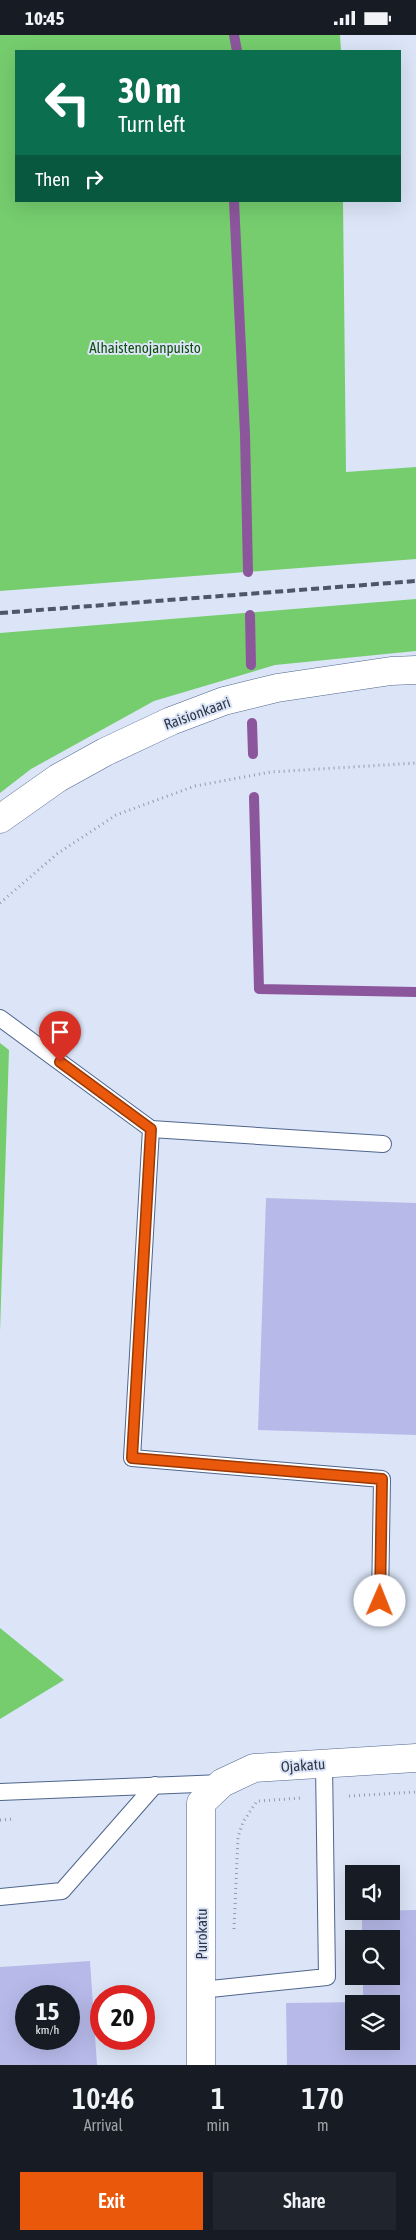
<!DOCTYPE html>
<style>
body{margin:0;font-family:"Asap Condensed",sans-serif;background:#20242c;color:#f1f3f6;height:100vh;display:flex;flex-direction:column;font-size:19px;white-space:nowrap}
*{box-sizing:border-box;margin:0}
p{font-size:16px;color:#9ea1a6}
.icon{flex:none;width:28px;height:28px;fill:none;stroke:currentColor;stroke-width:2;stroke-linecap:round;stroke-linejoin:round}
.map{position:relative;height:2030px;overflow:hidden}
.panel{display:flex;flex-direction:column;background:#171b24;flex:1}
.panel>*{flex:none}
.guide{position:absolute;left:15px;top:15px;width:386px;height:152px;border-radius:0px;box-shadow:0 5px 20px #0002;background:#0b6e4f;color:#fff;overflow:hidden}
.fabs{position:absolute;left:345px;top:1830px;display:grid;gap:10px}
.fabs a{display:grid;place-items:center;width:55px;height:55px;border-radius:0px;background:#171b24;box-shadow:0 5px 20px #0002;font-size:25px}
.speed{position:absolute;left:15px;top:1950px;display:flex;gap:10px;font-size:25px;font-weight:700;text-align:center}
.speed>*{display:grid;place-content:center;width:65px;height:65px;border-radius:50%;background:#171b24;box-shadow:0 5px 20px #0002;line-height:1}
.speed small{font-size:12px;font-weight:400}
.speed .limit{border:8px solid #d22;background:#fff;color:#111}
.pin{position:absolute;display:grid;place-items:center;width:42px;height:42px;color:#fff;margin:-51px -21px;border-radius:50% 50% 50% 0;rotate:-45deg;box-shadow:0 0 5px #0007}
.pin .icon{rotate:45deg}
.me{position:absolute;width:55px;margin:-28px;rotate:1deg;stroke-linejoin:round;filter:drop-shadow(0 0 4px #0008)}
.turn{display:flex;align-items:center;gap:18px;height:105px;padding:0 20px;font-size:22px}
.turn .icon{width:65px;height:65px;stroke-width:2.5}
.turn b{display:block;font-size:35px;line-height:42px}
.then{display:flex;align-items:center;height:48px;padding:0 20px;background:#0003;gap:10px;font-size:19px}
.eta{display:flex;justify-content:space-evenly;align-items:center;height:85px;text-align:center}
.eta b{font-size:30px;font-weight:600;line-height:35px}
.cta{display:flex;gap:10px;margin-top:auto;padding:10px 20px}
.cta a{flex:1;height:58px;border-radius:0px;background:#ea580c;color:#fff;font-size:20px;font-weight:600;line-height:58px;text-align:center}
.cta a+a{background:#20242c;color:#f1f3f6}
.status{display:flex;justify-content:space-between;align-items:center;height:35px;padding:0 25px;background:#171b24;direction:ltr}
.status svg{height:14px;fill:currentColor}
.map>svg:first-child{display:block}
.green{fill:#75cd6d}
.lines{fill:none;stroke-linecap:round;stroke-linejoin:round}
.stream{stroke:#8c569c;stroke-width:10}
.building{fill:#b7bae9;fill-rule:evenodd}
.service-casing{stroke:#50658c;stroke-width:18}
.minor-casing{stroke:#50658c;stroke-width:29}
.secondary-casing{stroke:#50658c;stroke-width:29}
.path{stroke:#929cae;stroke-width:3;stroke-dasharray:1 4;stroke-linecap:butt}
.service{stroke:#fff;stroke-width:16}
.minor{stroke:#fff;stroke-width:28}
.secondary{stroke:#fff;stroke-width:28}
.rail{stroke:#4d5768;stroke-width:4;stroke-dasharray:8 4;stroke-linecap:butt}
.route-casing{stroke:#983908;stroke-width:12}
.route{stroke:#ea580c;stroke-width:9}
.labels{text-anchor:middle;dominant-baseline:central;stroke-width:4;stroke-linejoin:round;paint-order:stroke}
.park-label{font-size:15px;fill:#13500f;stroke:#dbe5f7}
.street-label{font-size:15px;fill:#2e3849;stroke:#dbe5f7}
</style>
<div class="status"><b>10:45</b><svg viewBox="0 0 49 12"><path d="M0 12V9h3v3zM5 12V6h3v6zM10 12V3h3v9zM15 12V0h3v12zM26 1h20v11H26zM47 4h2v5h-2z"/></svg></div>
<div class="map">
<svg width="416" height="2030" viewBox="0 0 416 2030">
<rect width="100%" height="100%" fill="#dbe5f7"/>
<g class="green">
<path d="M0,0H340L341,16H16V166H343L346,437L416,432V524L0,556Z"/>
<path d="M416,564V616L275,630L154,666L31,734L0,758V598Z"/>
<path d="M0,1008L9,1015L0,1297Z"/>
<path d="M0,1593L64,1645L0,1684Z"/>
</g>
<g class="lines">
<g class="stream">
<path d="M234,0L237,16"/>
<path d="M234,166L245,399L248,537"/>
<path d="M250,580L251,630"/>
<path d="M252,688L253,719"/>
<path d="M254,762L259,954L416,957"/>
</g>
</g>
<g class="building">
<path d="M266,1163L416,1168V1400L258,1395Z"/>
<path d="M416,1875V2030H287L286,1968L363,1967V1941H391V1904H362V1876ZM354,1969H391V2006H354Z"/>
<path d="M90,1926L97,2030H0V1932ZM26,1961H69V2004H26Z"/>
</g>
<g class="lines">
<defs>
<g id="service">
<path d="M0,983L151,1094L132,1423L382,1444L380,1566"/>
<path d="M151,1094L383,1109"/>
<path d="M0,1757L222,1748"/>
<path d="M0,1862L62,1856L155,1750"/>
<path d="M201,1955L327,1942L324,1729"/>
</g>
<path id="minor" d="M201,2030V1768L222,1748L254,1733L416,1723"/>
<path id="secondary" d="M0,784L58,743L105,717L171,686L224,666L277,653L391,636L416,635"/>
</defs>
<use href="#service" class="service-casing"/>
<use href="#minor" class="minor-casing"/>
<use href="#secondary" class="secondary-casing"/>
<g class="path">
<path d="M0,868L57,819L116,780L195,751L271,737L416,728"/>
<path d="M349,1761L416,1757"/>
<path d="M259,1766L301,1763"/>
<path d="M0,1785L14,1784"/>
<path d="M234,1894L238,1802L243,1787L257,1766"/>
</g>
<use href="#service" class="service"/>
<use href="#minor" class="minor"/>
<use href="#secondary" class="secondary"/>
<path class="rail" d="M0,578L416,546"/>
</g>
<g class="lines">
<defs>
<path id="route" d="M60,1027L151,1094L132,1423L382,1444L380,1566"/>
</defs>
<use href="#route" class="route-casing"/>
<use href="#route" class="route"/>
</g>
<g class="labels">
<g class="park-label">
<text x="145" y="312">Alhaistenojanpuisto</text>
</g>
<g class="street-label">
<text transform="translate(197 678) rotate(-20)">Raisionkaari</text>
<text transform="translate(303 1730) rotate(-4)">Ojakatu</text>
<text transform="translate(201 1899) rotate(-90)">Purokatu</text>
</g>
</g>
</svg>
<div class="fabs">
<a><svg class="icon" aria-label="sound" viewBox="0 0 24 24"><path d="M4 9h4l5-4v14l-5-4H4zM17 9q2 3 0 6"/></svg></a>
<a><svg class="icon" aria-label="search" viewBox="0 0 24 24"><circle cx="10" cy="10" r="6"/><path d="M15 15l6 6"/></svg></a>
<a><svg class="icon" aria-label="layers" viewBox="0 0 24 24"><path d="M12 4l9 5-9 5-9-5zM3 14l9 5 9-5"/></svg></a>
</div>
<div class="speed"><div>15<small>km/h</small></div><div class="limit">20</div></div>
<div class="pin" style="left:60px;top:1027px;background:#d93025"><svg class="icon" aria-label="arrive" viewBox="0 0 24 24"><path d="M6 21V4h12l-3 4 3 4H6"/></svg></div>
<svg class="me" style="left:380px;top:1566px" viewBox="-20 -20 40 40"><circle r="19" fill="#fff"/><path d="M0-13L10 11 0 6-10 11z" fill="#ea580c"/></svg>
<div class="guide">
<div class="turn"><svg class="icon" aria-label="left" viewBox="0 0 24 24"><path d="M17 20v-9H6M10 6l-5 5 5 5"/></svg><div><b>30 m</b>Turn left</div></div>
<div class="then">Then<svg class="icon" aria-label="right" viewBox="0 0 24 24"><path d="M7 20v-9h11M14 6l5 5-5 5"/></svg></div>
</div>
</div>
<section class="panel">
<div class="eta">
<div><b>10:46</b><p>Arrival</p></div>
<div><b>1</b><p>min</p></div>
<div><b>170</b><p>m</p></div>
</div>
<div class="cta"><a>Exit</a><a>Share</a></div>
</section>
